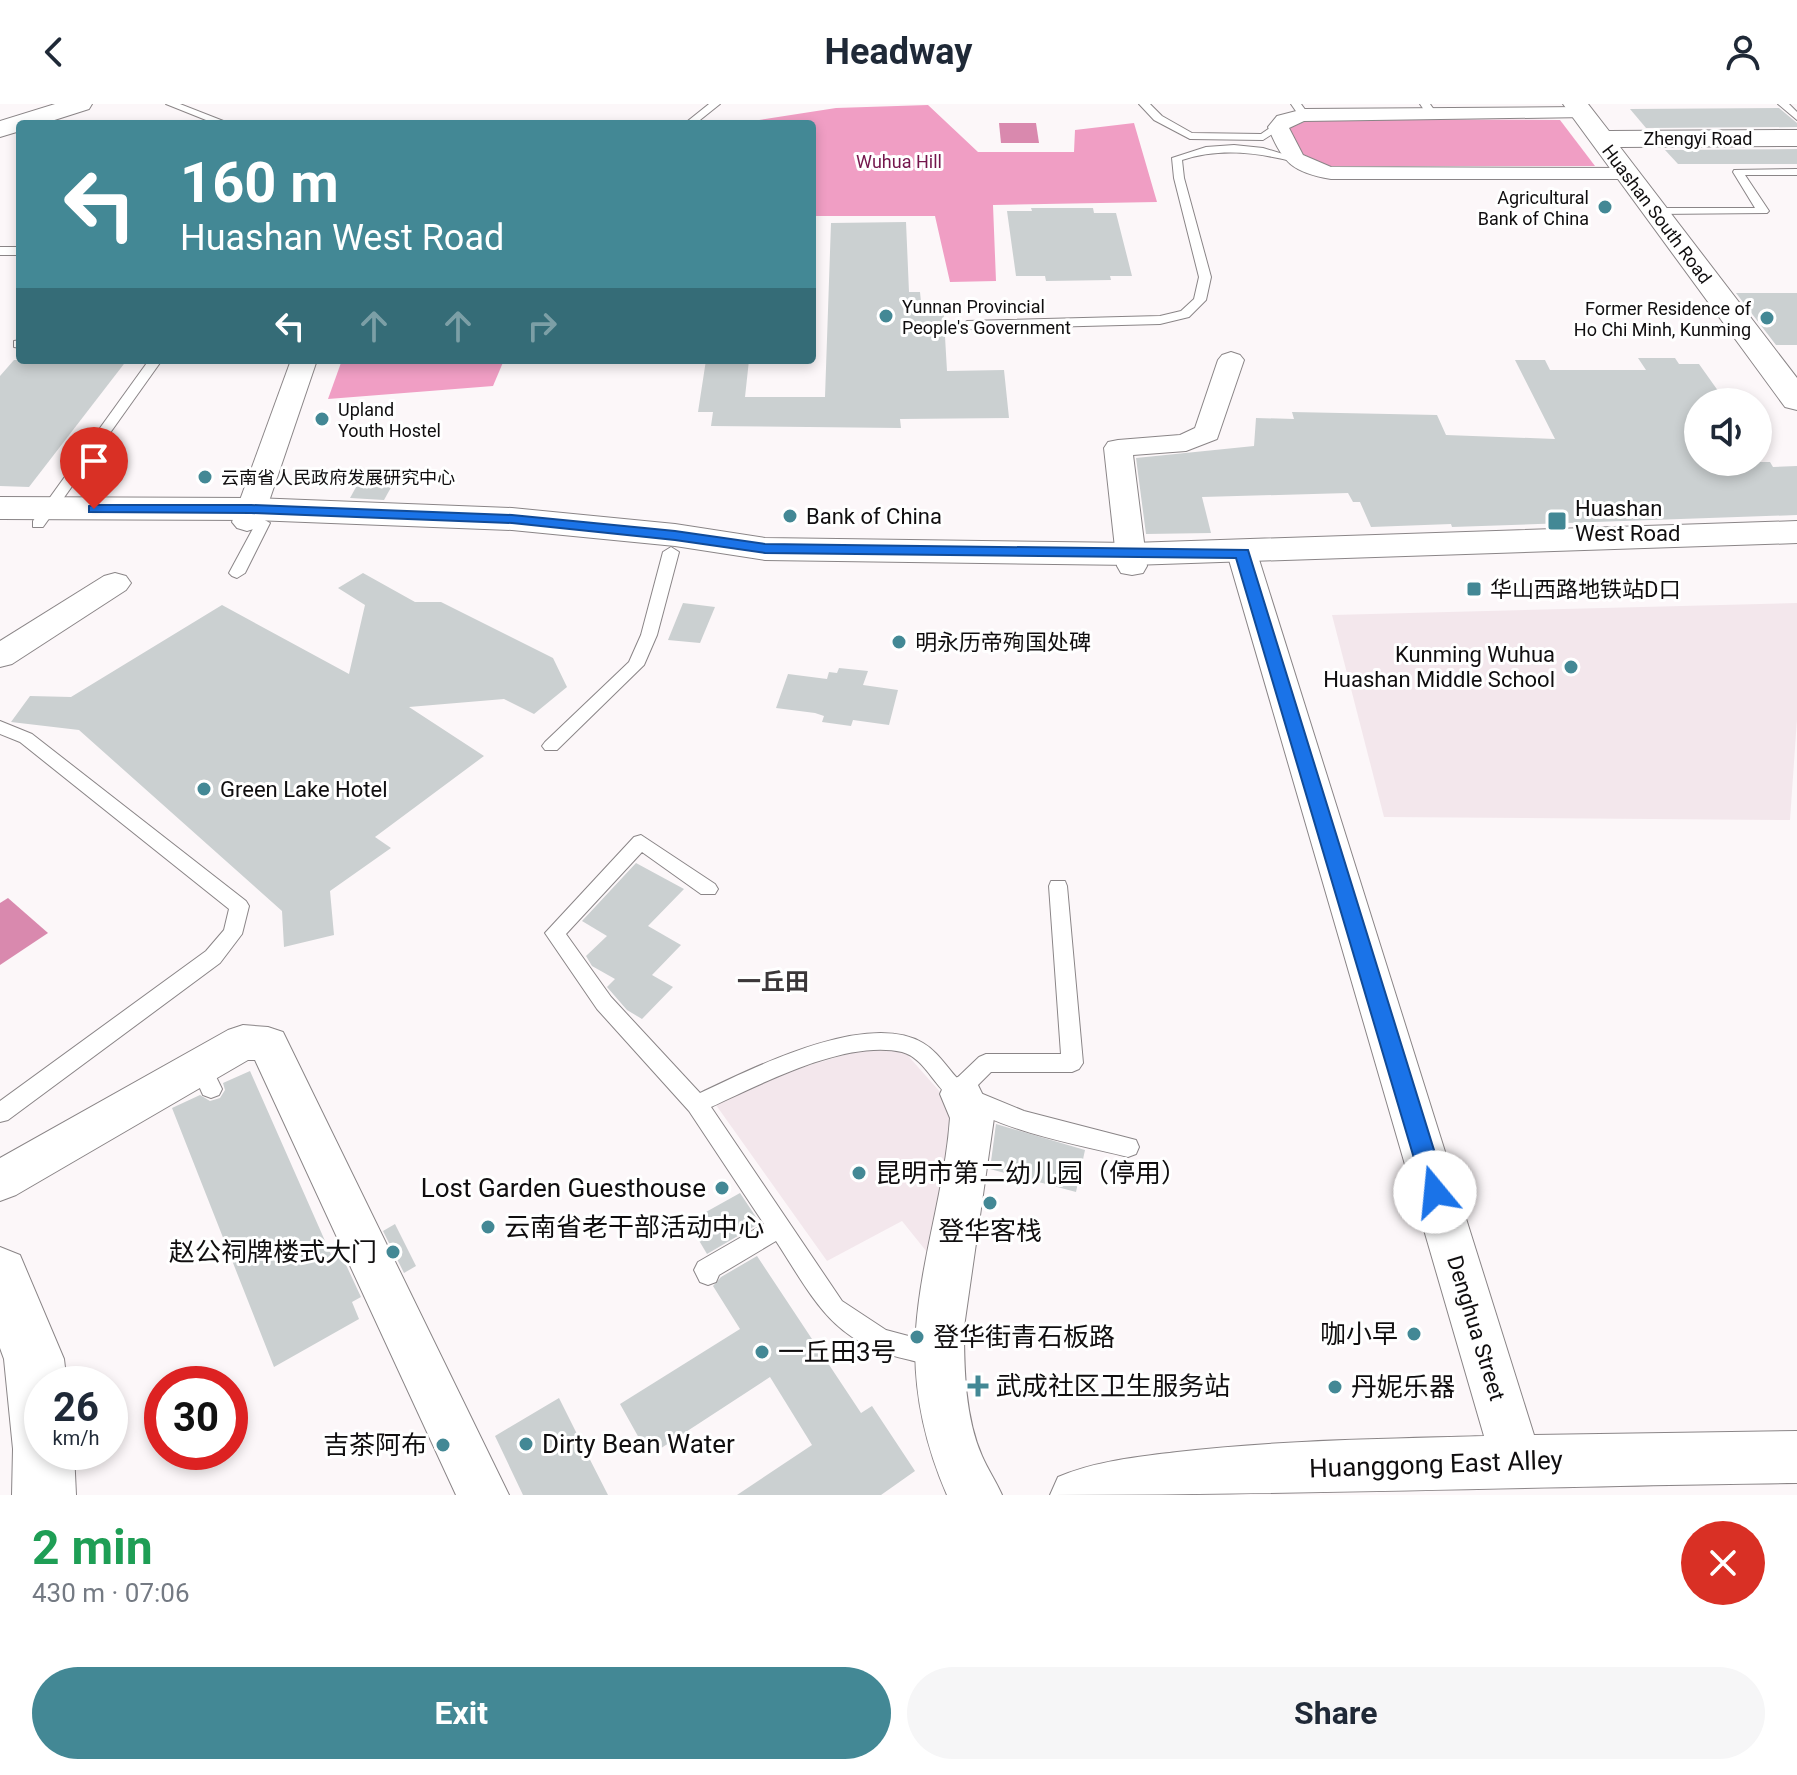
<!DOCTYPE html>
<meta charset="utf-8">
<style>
body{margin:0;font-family:Roboto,"Noto Sans SC",sans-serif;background:#f6f6f7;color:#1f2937;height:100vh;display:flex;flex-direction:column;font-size:30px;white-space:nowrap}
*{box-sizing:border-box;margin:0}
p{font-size:26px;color:#747a83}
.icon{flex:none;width:44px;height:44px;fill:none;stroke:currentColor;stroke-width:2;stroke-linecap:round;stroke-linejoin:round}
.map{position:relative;height:1391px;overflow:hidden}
.panel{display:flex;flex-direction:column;background:#fff;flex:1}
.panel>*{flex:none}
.top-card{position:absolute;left:16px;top:16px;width:800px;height:244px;border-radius:8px;box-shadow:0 4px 12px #0003;background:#438895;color:#fff;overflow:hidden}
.controls{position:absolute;left:1684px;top:284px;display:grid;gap:16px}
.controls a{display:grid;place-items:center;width:88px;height:88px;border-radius:50%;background:#fff;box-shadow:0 4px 12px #0003;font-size:40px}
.speed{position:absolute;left:24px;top:1262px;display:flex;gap:16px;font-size:40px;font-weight:700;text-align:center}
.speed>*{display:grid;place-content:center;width:104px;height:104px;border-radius:50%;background:#fff;box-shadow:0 4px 12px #0003;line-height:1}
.speed small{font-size:20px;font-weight:400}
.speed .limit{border:12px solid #d22;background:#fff;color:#111}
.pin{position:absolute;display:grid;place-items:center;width:68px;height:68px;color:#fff;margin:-82px -34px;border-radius:50% 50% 50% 0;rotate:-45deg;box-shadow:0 0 8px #0007}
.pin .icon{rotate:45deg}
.me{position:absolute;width:88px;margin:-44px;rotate:343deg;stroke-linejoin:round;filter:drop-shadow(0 0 6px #0008)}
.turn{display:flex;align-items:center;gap:28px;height:168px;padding:0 32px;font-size:36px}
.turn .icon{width:104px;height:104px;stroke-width:2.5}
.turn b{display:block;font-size:56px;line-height:68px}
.lanes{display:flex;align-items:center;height:76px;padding:0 32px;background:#0003;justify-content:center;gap:40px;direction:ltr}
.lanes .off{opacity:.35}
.round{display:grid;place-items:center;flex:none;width:84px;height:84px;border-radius:42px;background:#f6f6f7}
.headline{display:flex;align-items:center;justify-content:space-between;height:136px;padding:0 32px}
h1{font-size:48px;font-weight:700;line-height:60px;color:#1e9e55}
.cta{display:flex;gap:16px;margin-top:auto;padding:16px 32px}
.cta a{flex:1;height:92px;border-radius:48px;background:#438895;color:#fff;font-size:32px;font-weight:700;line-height:92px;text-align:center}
.cta a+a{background:#f6f6f7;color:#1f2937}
header{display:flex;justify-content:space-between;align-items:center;height:104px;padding:0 32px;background:#fff;font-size:36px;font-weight:700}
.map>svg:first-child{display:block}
.built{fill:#f3e7ec}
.forest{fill:#f09ec4}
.water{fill:#d989ae}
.building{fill:#cbd0d1}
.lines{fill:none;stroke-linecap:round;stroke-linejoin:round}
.service-casing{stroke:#8a8587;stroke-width:2}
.minor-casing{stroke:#8a8587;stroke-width:2}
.tertiary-casing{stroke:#8a8587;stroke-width:2}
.secondary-casing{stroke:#8a8587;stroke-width:2}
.service{fill:#fff;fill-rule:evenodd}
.minor{fill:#fff;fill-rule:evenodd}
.tertiary{fill:#fff;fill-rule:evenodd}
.secondary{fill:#fff;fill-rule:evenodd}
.route{fill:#1a73e8;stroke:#114b97;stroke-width:2}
.poi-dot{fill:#438895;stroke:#fff;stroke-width:3}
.labels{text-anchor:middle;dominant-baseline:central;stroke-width:6;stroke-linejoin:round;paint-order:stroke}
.far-street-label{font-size:18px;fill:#100e0f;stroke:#fff}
.far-park-label{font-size:18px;fill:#74164c;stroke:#fff}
.far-poi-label{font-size:18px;fill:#100e0f;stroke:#fff;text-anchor:start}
.poi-label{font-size:22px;fill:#100e0f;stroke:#fff;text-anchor:start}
.street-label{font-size:22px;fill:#100e0f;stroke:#fff}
.neighbourhood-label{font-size:24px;font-weight:bold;fill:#3b3739;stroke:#fff}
.near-poi-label{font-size:26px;fill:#100e0f;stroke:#fff;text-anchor:start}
.near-street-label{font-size:26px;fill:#100e0f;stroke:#fff}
</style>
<header><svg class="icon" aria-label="back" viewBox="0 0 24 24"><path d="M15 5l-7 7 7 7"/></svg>Headway<svg class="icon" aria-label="person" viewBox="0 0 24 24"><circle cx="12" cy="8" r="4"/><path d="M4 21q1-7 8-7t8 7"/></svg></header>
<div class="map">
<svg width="1797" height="1391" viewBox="0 0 1797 1391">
<rect width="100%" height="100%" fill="#fcf7f9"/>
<g class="built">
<path d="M1797,499V615L1790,716L1384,713L1332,511Z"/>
<path d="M888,942L902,945L965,1016L935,1158L902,1117L827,1157L716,1001L776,971L858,947Z"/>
</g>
<g class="forest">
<path d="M928,1L978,48H1074L1075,26L1134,19L1157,98L993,101L996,177L950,178L935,112H812V20H734L836,4Z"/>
<path d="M1312,15L1560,16L1595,62H1330L1298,54L1286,25Z"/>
<path d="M342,256H504L493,282L328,295Z"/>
</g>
<g class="water">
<path d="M999,19H1036L1039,39H1001Z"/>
<path d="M8,794L48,829L0,861V799Z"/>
</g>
<g class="building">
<path d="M1779,4L1797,19V23L1646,24L1630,5Z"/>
<path d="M1797,45V60H1678L1665,46Z"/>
<path d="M1031,104H1093L1094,109H1116L1132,172H1110L1111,176L1046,177L1045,172H1016L1007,107H1032Z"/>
<path d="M906,118L909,188H920L921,198H943L947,267L1004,266L1009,314L900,315L901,324L711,322L713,308H698L706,256H749L745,293H825L831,119Z"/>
<path d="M1736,189H1797V241H1776Z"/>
<path d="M1638,254H1675L1679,260H1699L1726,298H1698V358H1770L1773,363L1797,362V411L1452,423L1451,420L1371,423L1360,398H1353L1348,389L1202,393L1211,429L1146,430L1136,354L1254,342L1256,314L1294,315L1292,308L1437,311L1446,331L1555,335L1515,256H1545L1550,266H1646Z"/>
<path d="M14,256H127L29,383L0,382V272Z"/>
<path d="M365,367L399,369L384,396L350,394Z"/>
<path d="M363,469L415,498H441L553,554L567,583L534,610L504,595L409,603L484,652L375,733L391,744L330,787L334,831L284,843L282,807L79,626L11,618L30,592L71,593L222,501L349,570L365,501L338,484Z"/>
<path d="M683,499L715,503L700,539L668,536Z"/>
<path d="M839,564L868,567L863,581L898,586L889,621L853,616L851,622L822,618L824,612L815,609L776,604L788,570L827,575L829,568L837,569Z"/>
<path d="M636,759L684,785L648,822L681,841L652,871L673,883L642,915L627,906L607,883L615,875L592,862L586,852L607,832L582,817Z"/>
<path d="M250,967L333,1155L341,1150L361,1193L352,1198L359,1215L274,1263L172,1004L200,991L210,997L220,994L225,986L223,979Z"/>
<path d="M996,1020L1085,1046L1076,1088L990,1065Z"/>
<path d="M740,1089L760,1119L707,1150L688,1118Z"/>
<path d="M395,1120L416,1162L404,1169L383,1127Z"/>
<path d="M757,1152L861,1309L872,1302L915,1367L881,1391H737L812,1341L770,1273L649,1352L620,1300L740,1225L713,1182L721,1173Z"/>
<path d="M559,1294L582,1340L608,1391H523L495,1332Z"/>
</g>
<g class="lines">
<defs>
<g id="service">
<path d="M166,0H180L231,20H216Z"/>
<path d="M709,0H720L695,20H684Z"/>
<path d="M1139,0H1150L1162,12L1192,29L1261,30L1274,21L1283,23L1263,36L1190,35L1154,16Z"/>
<path d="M1291,0H1301L1309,11L1308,13H1300Z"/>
<path d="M1420,0H1430L1437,10L1428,12Z"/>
<path d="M1778,0H1789L1797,8V16Z"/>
<path d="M1234,41L1263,44L1296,54L1291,57C1254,48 1219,44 1182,56L1184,74L1211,173L1206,196L1189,213L1160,220L967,225L961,221L967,217L1160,212L1181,207L1194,195L1199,173L1174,74L1172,54L1206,43Z"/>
<path d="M1797,65V71H1745L1769,107L1767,109L1657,110L1651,107L1657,104H1755L1733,68L1734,66Z"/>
<rect x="0" y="143" width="20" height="8"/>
<path d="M20,236V244L14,243V237Z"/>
<path d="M149,256H162L43,423H33V417Z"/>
<path d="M263,415L270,419L245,469L237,474L232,472L229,469L256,419Z"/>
<path d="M671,443L679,448L657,531L644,561L557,646H545L542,642L545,638L629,558L641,531L663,448Z"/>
<path d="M0,617L32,630L246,797L249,802L242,830L220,859L8,1016L0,1018V997L206,847L224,826L229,805L20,638L0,630Z"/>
<path d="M641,731L715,780L718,785L715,790H701L642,748L566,830L611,893L700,989C753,964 867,906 923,939C937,947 946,962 957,974L979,953L986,950H1061L1049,782L1051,777H1065L1067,782L1083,959L1079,965L1072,968H991L973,986L1024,1007L1136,1036L1139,1043L1136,1050L1128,1053C1071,1039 1006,1028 955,997C935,985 925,954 902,948C846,935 761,980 711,1003L842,1197L886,1226L946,1242L949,1250L946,1258C934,1263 922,1259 910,1256C833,1240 815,1197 776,1137L719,1171L716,1178L708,1181L700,1178L694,1166L698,1158L764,1120L689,1007L597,905L545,829L634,733Z"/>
<path d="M201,953L208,956L222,985L219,991L211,994L203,991L190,962L194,956Z"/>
</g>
<g id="minor">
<path d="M1580,3L1587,5L1590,9L1587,13L1304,17L1289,24L1303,51L1331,63L1626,64L1637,70L1634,75H1331C1292,68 1283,59 1268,23L1277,12L1304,5Z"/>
<path d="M1231,248L1240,251L1244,256L1217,335L1186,347L1133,351L1147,462L1143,469L1132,471L1121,469L1117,462L1104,344L1108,338L1118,336L1180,331L1195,324L1218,256L1222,251Z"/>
<path d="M291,256H317L262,418L257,424L247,427L237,424L232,418Z"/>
<path d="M1242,440L1253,442L1257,449L1534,1331L1797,1327V1379C1548,1382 1299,1391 1050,1391L1058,1373C1095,1357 1137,1353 1177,1348C1279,1336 1382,1335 1484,1332L1227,449L1231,442Z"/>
<path d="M115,469L126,472L131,479L126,486L12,560L0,563V537L104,472Z"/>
<path d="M243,921L268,923L283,928L509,1391H456L255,956H248L16,1091L0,1097V1054L228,926Z"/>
<path d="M961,972L976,977L994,1014L964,1223C964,1265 965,1313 982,1352C988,1366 996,1377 1002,1391H947C924,1338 912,1283 916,1225C921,1154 945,1085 950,1014L940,990L946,977Z"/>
</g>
<g id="tertiary">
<path d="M55,0H92L89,5L42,20H20V27L0,33V17Z"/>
<path d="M1563,0H1588L1609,27L1797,26V42L1620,43L1797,274V306L1785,303Z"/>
<path d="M0,1143L20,1151L64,1255L67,1280H42V1348H74L76,1391H12L13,1345L4,1255L0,1244Z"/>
</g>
<path id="secondary" d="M0,393L251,394L512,404L675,420L765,434L1132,439L1797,417V439L1132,461L765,456L675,442L512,426L251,416L0,415Z"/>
</defs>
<use href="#service" class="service-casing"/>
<use href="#minor" class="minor-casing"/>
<use href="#tertiary" class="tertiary-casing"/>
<use href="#secondary" class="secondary-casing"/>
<use href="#service" class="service"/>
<use href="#minor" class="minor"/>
<use href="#tertiary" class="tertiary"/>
<use href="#secondary" class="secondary"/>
</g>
<path class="route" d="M94,401H251L512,411L675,427L765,440L1248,446L1447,1088L1443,1095L1435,1098L1427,1095L1424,1088L1236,454L765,449L675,436L512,419L251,409L89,408V402Z"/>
<g class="poi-dot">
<circle cx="1605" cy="103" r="8"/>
<circle cx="886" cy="212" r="8"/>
<circle cx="1767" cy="214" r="8"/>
<circle cx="322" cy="315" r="8"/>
<circle cx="205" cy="373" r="8"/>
<circle cx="790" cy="412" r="8"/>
<rect x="1547" y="407" width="20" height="20" rx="4"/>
<rect x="1466" y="477" width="16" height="16" rx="4"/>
<circle cx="899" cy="538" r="8"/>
<circle cx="1571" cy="563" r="8"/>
<circle cx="204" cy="685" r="8"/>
<circle cx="859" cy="1069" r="8"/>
<circle cx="722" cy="1084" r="8"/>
<circle cx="990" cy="1099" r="8"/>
<circle cx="488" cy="1123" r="8"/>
<circle cx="393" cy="1148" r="8"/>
<circle cx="1414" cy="1230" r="8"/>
<circle cx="917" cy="1233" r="8"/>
<circle cx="762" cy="1248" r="8"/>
<path d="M974 1270h8v8h8v8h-8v8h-8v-8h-8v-8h8z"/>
<circle cx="1335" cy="1283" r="8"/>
<circle cx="526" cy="1340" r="8"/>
<circle cx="443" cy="1341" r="8"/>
</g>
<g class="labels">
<g class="far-street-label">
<text x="1698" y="34">Zhengyi Road</text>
<text transform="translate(1657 110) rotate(53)">Huashan South Road</text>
</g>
<g class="far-park-label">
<text x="899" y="57">Wuhua Hill</text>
</g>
<g class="far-poi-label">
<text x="1589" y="93" text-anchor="end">Agricultural<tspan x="1589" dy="21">Bank of China</tspan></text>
<text x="902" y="202">Yunnan Provincial<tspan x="902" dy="21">People's Government</tspan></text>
<text x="1751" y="204" text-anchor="end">Former Residence of<tspan x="1751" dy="21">Ho Chi Minh, Kunming</tspan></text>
<text x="338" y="305">Upland<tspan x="338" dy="21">Youth Hostel</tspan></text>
<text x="221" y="373">云南省人民政府发展研究中心</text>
</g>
<g class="poi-label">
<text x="1575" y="404">Huashan<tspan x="1575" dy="25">West Road</tspan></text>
<text x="806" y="412">Bank of China</text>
<text x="1490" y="485">华山西路地铁站D口</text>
<text x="915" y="538">明永历帝殉国处碑</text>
<text x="1555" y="550" text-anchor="end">Kunming Wuhua<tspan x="1555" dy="25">Huashan Middle School</tspan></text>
<text x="220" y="685">Green Lake Hotel</text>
</g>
<g class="street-label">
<text transform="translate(1476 1224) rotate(73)">Denghua Street</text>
</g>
<g class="neighbourhood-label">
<text x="773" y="878">一丘田</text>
</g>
<g class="near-poi-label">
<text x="875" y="1069">昆明市第二幼儿园（停用）</text>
<text x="706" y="1084" text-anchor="end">Lost Garden Guesthouse</text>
<text x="504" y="1123">云南省老干部活动中心</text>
<text x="990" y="1127" text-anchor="middle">登华客栈</text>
<text x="377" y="1148" text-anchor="end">赵公祠牌楼式大门</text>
<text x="1398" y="1230" text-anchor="end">咖小早</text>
<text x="933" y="1233">登华街青石板路</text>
<text x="778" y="1248">一丘田3号</text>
<text x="996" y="1282">武成社区卫生服务站</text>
<text x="1351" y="1283">丹妮乐器</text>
<text x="542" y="1340">Dirty Bean Water</text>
<text x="427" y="1341" text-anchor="end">吉茶阿布</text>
</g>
<g class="near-street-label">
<text transform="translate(1436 1360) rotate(-2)">Huanggong East Alley</text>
</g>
</g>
</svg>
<div class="controls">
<a><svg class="icon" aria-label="sound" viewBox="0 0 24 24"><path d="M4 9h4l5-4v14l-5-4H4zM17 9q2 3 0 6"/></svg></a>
</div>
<div class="speed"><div>26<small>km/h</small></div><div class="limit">30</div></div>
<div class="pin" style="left:94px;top:405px;background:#d93025"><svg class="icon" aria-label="arrive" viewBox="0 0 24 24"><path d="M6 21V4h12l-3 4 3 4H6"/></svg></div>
<svg class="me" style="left:1435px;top:1088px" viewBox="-20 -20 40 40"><circle r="19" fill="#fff"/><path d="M0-13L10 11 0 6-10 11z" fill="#1a73e8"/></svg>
<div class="top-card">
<div class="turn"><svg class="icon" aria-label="left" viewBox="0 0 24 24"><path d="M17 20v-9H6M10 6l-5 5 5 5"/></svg><div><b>160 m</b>Huashan West Road</div></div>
<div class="lanes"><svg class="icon" aria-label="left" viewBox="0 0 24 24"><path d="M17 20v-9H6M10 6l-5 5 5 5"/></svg><svg class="icon off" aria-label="ahead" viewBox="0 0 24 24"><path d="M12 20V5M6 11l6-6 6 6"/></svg><svg class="icon off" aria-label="ahead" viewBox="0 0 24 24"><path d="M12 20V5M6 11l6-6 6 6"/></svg><svg class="icon off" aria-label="right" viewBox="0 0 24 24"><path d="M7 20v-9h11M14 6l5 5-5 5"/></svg></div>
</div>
</div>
<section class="panel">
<div class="headline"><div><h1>2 min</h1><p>430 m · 07:06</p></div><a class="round" style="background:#d93025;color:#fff"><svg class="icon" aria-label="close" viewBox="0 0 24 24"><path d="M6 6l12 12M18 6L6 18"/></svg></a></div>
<div class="cta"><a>Exit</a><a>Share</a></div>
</section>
